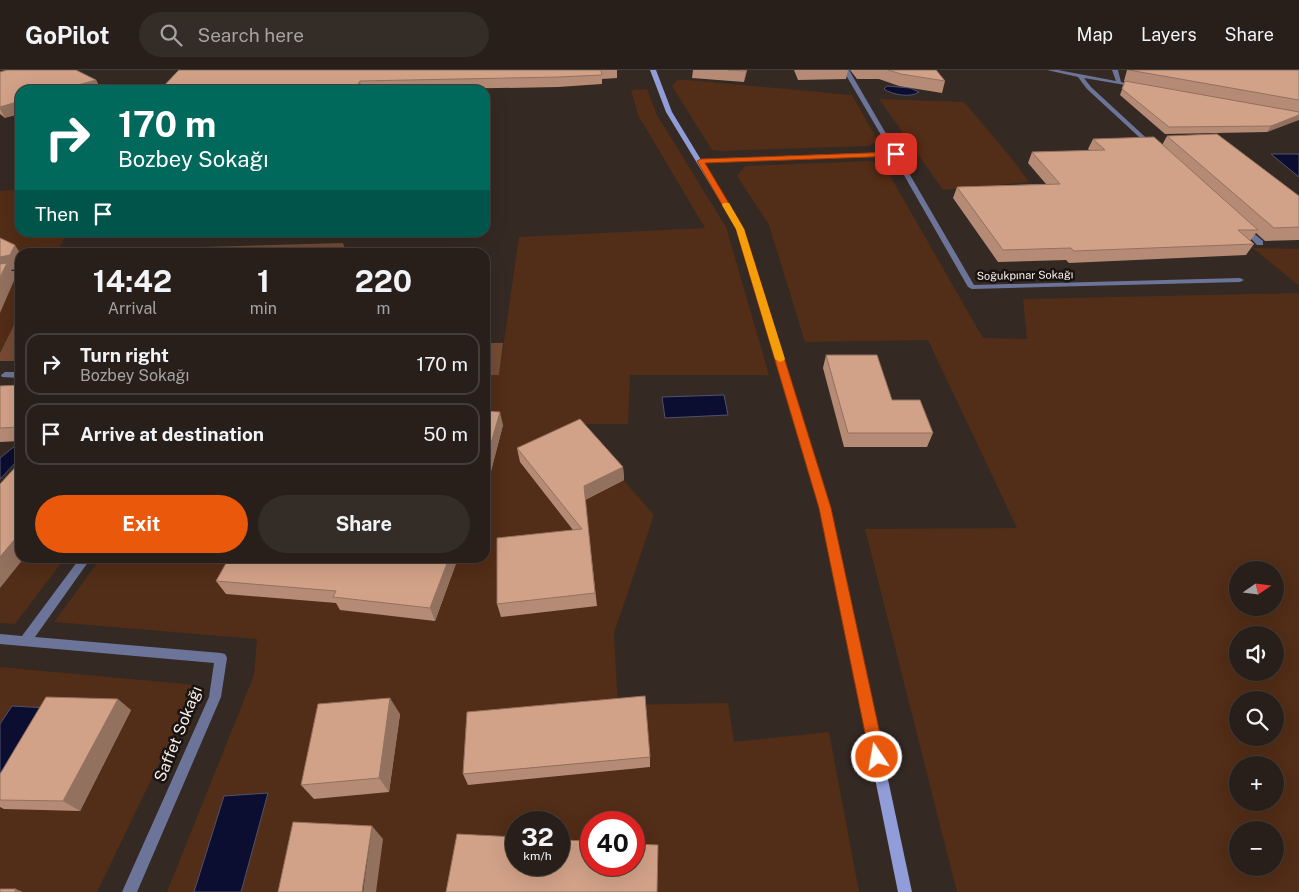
<!DOCTYPE html>
<meta charset="utf-8">
<style>
body{margin:0;font-family:"Public Sans",sans-serif;background:#342c27;color:#f1f3f6;height:100vh;display:flex;flex-direction:column;font-size:19px;white-space:nowrap}
*{box-sizing:border-box;margin:0}
p{font-size:16px;color:#a5a2a2}
.icon{flex:none;width:28px;height:28px;fill:none;stroke:currentColor;stroke-width:2;stroke-linecap:round;stroke-linejoin:round}
.map{position:relative;flex:1;overflow:hidden}
.panel{position:absolute;left:15px;top:178px;width:475px;height:315px;display:flex;flex-direction:column;background:#281f1a;border-radius:15px;box-shadow:0 5px 20px #0002,0 0 0 1px #443d39}
.panel>*{flex:none}
.banner{position:absolute;left:15px;top:15px;width:475px;height:152px;border-radius:15px;box-shadow:0 5px 20px #0002,0 0 0 1px #443d39;background:#00695c;color:#fff;overflow:hidden}
.needle{width:32px;rotate:76deg}
.tools{position:absolute;left:1229px;top:491px;display:grid;gap:10px}
.tools a{display:grid;place-items:center;width:55px;height:55px;border-radius:50%;background:#281f1a;box-shadow:0 5px 20px #0002,0 0 0 1px #443d39;font-size:25px}
.speed{position:absolute;left:505px;top:741px;display:flex;gap:10px;font-size:25px;font-weight:700;text-align:center}
.speed>*{display:grid;place-content:center;width:65px;height:65px;border-radius:50%;background:#281f1a;box-shadow:0 5px 20px #0002,0 0 0 1px #443d39;line-height:1}
.speed small{font-size:12px;font-weight:400}
.speed .limit{border:8px solid #d22;background:#fff;color:#111}
.pin{position:absolute;display:grid;place-items:center;width:42px;height:42px;color:#fff;margin:-21px;border-radius:10px;box-shadow:0 2px 8px #0006}
.me{position:absolute;width:55px;margin:-28px;rotate:348deg;stroke-linejoin:round;filter:drop-shadow(0 0 4px #0008)}
.turn{display:flex;align-items:center;gap:18px;height:105px;padding:0 20px;font-size:22px}
.turn .icon{width:65px;height:65px;stroke-width:2.5}
.turn b{display:block;font-size:35px;line-height:42px}
.then{display:flex;align-items:center;height:48px;padding:0 20px;background:#0003;gap:10px;font-size:19px}
.eta{display:flex;justify-content:space-evenly;align-items:center;height:85px;text-align:center}
.eta b{font-size:30px;font-weight:700;line-height:35px}
.action{display:flex;gap:10px;margin-top:auto;padding:10px 20px}
.action a{flex:1;height:58px;border-radius:30px;background:#ea580c;color:#fff;font-size:20px;font-weight:700;line-height:58px;text-align:center}
.action a+a{background:#342c27;color:#f1f3f6}
ul{padding:0;list-style:none}
li{display:flex;align-items:center;gap:15px;height:62px;margin:0 10px 8px;padding:0 10px;border:2px solid #443d39;border-radius:15px}
li div{flex:1}
li b{display:block;font-size:19px}
li em{font-style:normal}
header{display:flex;align-items:center;gap:30px;box-sizing:border-box;height:70px;padding:0 25px;background:#281f1a;border-bottom:1px solid #443d39}
header strong{font-size:24px}
nav{display:flex;gap:28px;margin-inline-start:auto;font-size:18px}
.search{width:350px;height:45px;background:#342c27;display:flex;align-items:center;gap:12px;box-sizing:border-box;padding:0 18px;border-radius:28px;color:#a5a2a2;font-size:19px}
.map>svg:first-child{display:block}
.green{fill:#522d17;fill-rule:evenodd}
.forest{fill:#754b33}
.water{fill:#0b0e30;stroke:#525268}
.lines{fill:none;stroke-linecap:round;stroke-linejoin:round}
.street{fill:#6c7599;fill-rule:evenodd}
.secondary{fill:#909dd8;fill-rule:evenodd}
.wall{fill:#b58b75}
.shaded-wall{fill:#93715f}
.building{fill:#d2a288;stroke:#93715f}
.route{fill:#ea580c;stroke:#983908}
.slow{fill:#f59e0b}
.labels{text-anchor:middle;dominant-baseline:central;stroke-width:5;stroke-linejoin:round;paint-order:stroke}
.far-street-label{font-size:11px;fill:#f9f1ec;stroke:#191311}
.near-street-label{font-size:16px;fill:#f9f1ec;stroke:#191311}
</style>
<header>
<strong>GoPilot</strong>
<div class="search"><svg class="icon" aria-label="search" viewBox="0 0 24 24"><circle cx="10" cy="10" r="6"/><path d="M15 15l6 6"/></svg>Search here</div>
<nav><a>Map</a><a>Layers</a><a>Share</a></nav>
</header>
<div class="map">
<svg width="1299" height="822" viewBox="0 0 1299 822">
<rect width="100%" height="100%" fill="#352923"/>
<g class="green">
<path d="M677,10H687L852,25L878,71L869,76L721,81L712,80L672,16Z"/>
<path d="M647,19L657,45L726,157L769,305H630L628,354H576L582,363L654,445L614,563L618,635L728,633L734,672L829,662L859,822H167L254,605L257,569L54,552L101,488H485V305H499L519,167L705,158L638,45L631,20ZM516,752H559V795H516ZM591,752H634V795H591Z"/>
<path d="M879,29L964,32L1013,90L1029,112L943,120Z"/>
<path d="M872,91L888,102L983,268L1027,269L1023,229L1299,223V822H957L865,459L1017,458L928,270L805,272L769,155L737,106L745,96ZM1238,500H1275V538H1238ZM1238,565H1275V602H1238ZM1238,630H1275V668H1238ZM1238,695H1275V732H1238ZM1238,760H1275V798H1238Z"/>
<path d="M20,119V162L67,163L57,182H20V196L0,199V121Z"/>
<path d="M1253,178L1299,179V216Z"/>
<path d="M20,209V243L0,283V212Z"/>
<path d="M0,416L20,488H65L15,554L0,553Z"/>
<path d="M0,597L197,615L97,822H0Z"/>
</g>
<g class="forest">
<path d="M343,173L346,182H57L58,181Z"/>
<path d="M20,243V291H0V283Z"/>
<path d="M485,273H503L499,305H485Z"/>
</g>
<g class="water">
<path d="M887,16L910,18L919,22C911,28 892,25 884,19Z"/>
<path d="M1271,84H1299V107Z"/>
<path d="M724,325L728,345L665,348L662,327Z"/>
<path d="M20,372V388L0,409V388Z"/>
<path d="M12,636L48,638L0,713V654Z"/>
<path d="M268,723L241,822H194L224,726Z"/>
</g>
<g class="lines">
<g class="street">
<path d="M843,0H849L974,215L1240,208L1244,210L1240,212L972,219L968,217L893,86L701,93L698,91L701,89L891,82Z"/>
<path d="M1047,0H1058L1116,11L1112,0H1118L1121,12L1137,15V17L1084,8L1091,17L1155,76V78H1151L1087,19L1078,7Z"/>
<path d="M1242,157H1246L1263,171V175H1257L1242,159Z"/>
<path d="M20,200V204L0,207V203Z"/>
<path d="M5,302H20V308L2,307L1,305Z"/>
<path d="M80,488H91L35,567L221,583L225,584L227,588L221,627L137,822H122L209,627L214,593L0,574V564L22,566Z"/>
</g>
<path class="secondary" d="M650,0H656L672,42L743,159L830,437L912,822H898L820,437L737,159L666,42Z"/>
</g>
<g class="wall">
<path d="M179,0H617V8L602,9V14L558,17L392,20H160Z"/>
<path d="M693,0H747L744,12L692,8Z"/>
<path d="M794,0H848L846,9L798,10Z"/>
<path d="M850,0H936L945,11L942,23L899,16L879,9H857Z"/>
<path d="M1127,0H1299V42L1124,11Z"/>
<path d="M0,2L96,10L101,20H20L5,48L0,44Z"/>
<path d="M1125,11L1299,42L1267,62L1165,64L1120,25Z"/>
<path d="M1167,66L1299,126V170L1265,171L1256,163L1250,171L1254,174L1246,185L1069,193L1066,190L998,192L953,128L957,117L1046,114L1028,93L1032,82L1090,81L1088,79L1093,69L1162,75Z"/>
<path d="M826,285L892,330L933,363L927,377H844L823,298Z"/>
<path d="M0,316H20V371L0,372Z"/>
<path d="M485,341L503,355L491,401L485,400Z"/>
<path d="M517,378L623,397L624,410L585,430L597,536L501,547L497,534L573,460L520,392Z"/>
<path d="M229,488H458L435,551L340,540L336,533L226,524L216,511Z"/>
<path d="M131,640L80,741L4,739L0,737V704Z"/>
<path d="M400,644L389,722L314,729L301,715Z"/>
<path d="M650,687V697L468,715L463,704Z"/>
</g>
<g class="shaded-wall">
<path d="M746,0H747L744,12Z"/>
<path d="M96,10L101,20H60Z"/>
<path d="M360,11L362,20H355Z"/>
<path d="M20,31V44L5,48L0,39V37Z"/>
<path d="M1299,45V50L1267,62L1271,56Z"/>
<path d="M15,175L20,183V198L11,200L16,206L0,243V187Z"/>
<path d="M500,342L503,355L491,401L487,387Z"/>
<path d="M623,397L624,410L585,430L584,416Z"/>
<path d="M20,463V488H24L0,518V487Z"/>
<path d="M449,488H458L435,551L430,538Z"/>
<path d="M390,628L400,644L389,722L379,708Z"/>
<path d="M118,629L131,640L80,741L63,731Z"/>
<path d="M372,756L383,769L376,822H363Z"/>
<path d="M16,819L23,822H14Z"/>
</g>
<g class="building">
<path d="M7,0H76L96,10L60,20H20V31L0,37V2Z"/>
<path d="M179,0H601L602,5L558,7L360,11L355,20H160Z"/>
<path d="M728,0H746L745,1Z"/>
<path d="M888,0H936L945,11L901,4Z"/>
<path d="M1129,0H1299V30Z"/>
<path d="M1125,11L1299,42V45L1271,56L1169,57L1122,19Z"/>
<path d="M1217,64L1299,126V157L1274,158L1167,66Z"/>
<path d="M1154,67L1258,160H1238L1254,174L1074,181L1071,178L1003,180L957,117L1060,114L1032,82L1105,80L1093,69Z"/>
<path d="M0,168L15,175L10,185L0,187Z"/>
<path d="M7,193L0,207V194Z"/>
<path d="M826,285H877L892,330H920L933,363H848Z"/>
<path d="M19,315L20,316V357L0,358V316Z"/>
<path d="M485,341L500,342L487,387H485Z"/>
<path d="M580,349L623,397L584,416L595,523L497,534V468L582,459L517,378Z"/>
<path d="M20,392V463L0,487V414Z"/>
<path d="M229,488H449L430,538L333,527L336,521L216,511Z"/>
<path d="M645,626L650,687L463,704L467,642Z"/>
<path d="M46,627L118,629L63,731L0,730V704Z"/>
<path d="M390,628L379,708L301,715L318,634Z"/>
<path d="M293,752L372,756L362,822H278Z"/>
<path d="M457,764L516,767V795H559V770L591,771V795H634V774L658,775L657,822H446Z"/>
<path d="M0,819H16L14,822H0Z"/>
</g>
<path class="route" d="M896,82L898,83V86L705,93L744,159L831,438L885,687L883,693L877,695L872,693L870,687L819,438L736,159L697,91L701,89Z"/>
<path class="slow" d="M723,133H729L744,159L785,289L783,291L780,292L775,289L736,159L722,135Z"/>
<g class="labels">
<g class="far-street-label">
<text transform="translate(1025 205) rotate(-1)">Soğukpınar Sokağı</text>
</g>
<g class="near-street-label">
<text transform="translate(178 664) rotate(-68)">Saffet Sokağı</text>
</g>
</g>
</svg>
<div class="tools">
<a><svg class="needle" viewBox="-14 -14 28 28"><path d="M0-13l5 13h-10z" fill="#e53935"/><path d="M0 13l5-13h-10z" fill="#a5a2a2"/></svg></a>
<a><svg class="icon" aria-label="sound" viewBox="0 0 24 24"><path d="M4 9h4l5-4v14l-5-4H4zM17 9q2 3 0 6"/></svg></a>
<a><svg class="icon" aria-label="search" viewBox="0 0 24 24"><circle cx="10" cy="10" r="6"/><path d="M15 15l6 6"/></svg></a>
<a>+</a>
<a>−</a>
</div>
<div class="speed"><div>32<small>km/h</small></div><div class="limit">40</div></div>
<div class="pin" style="left:896px;top:84px;background:#d93025"><svg class="icon" aria-label="arrive" viewBox="0 0 24 24"><path d="M6 21V4h12l-3 4 3 4H6"/></svg></div>
<svg class="me" style="left:877px;top:687px" viewBox="-20 -20 40 40"><circle r="17" fill="#ea580c" stroke="#fff" stroke-width="3"/><path d="M0-11L8 9 0 5-8 9z" fill="#fff"/></svg>
<div class="banner">
<div class="turn"><svg class="icon" aria-label="right" viewBox="0 0 24 24"><path d="M7 20v-9h11M14 6l5 5-5 5"/></svg><div><b>170 m</b>Bozbey Sokağı</div></div>
<div class="then">Then<svg class="icon" aria-label="arrive" viewBox="0 0 24 24"><path d="M6 21V4h12l-3 4 3 4H6"/></svg></div>
</div>
<section class="panel">
<div class="eta">
<div><b>14:42</b><p>Arrival</p></div>
<div><b>1</b><p>min</p></div>
<div><b>220</b><p>m</p></div>
</div>
<ul>
<li><svg class="icon" aria-label="right" viewBox="0 0 24 24"><path d="M7 20v-9h11M14 6l5 5-5 5"/></svg><div><b>Turn right</b><p>Bozbey Sokağı</p></div><em>170 m</em></li>
<li><svg class="icon" aria-label="arrive" viewBox="0 0 24 24"><path d="M6 21V4h12l-3 4 3 4H6"/></svg><div><b>Arrive at destination</b></div><em>50 m</em></li>
</ul>
<div class="action"><a>Exit</a><a>Share</a></div>
</section>
</div>
